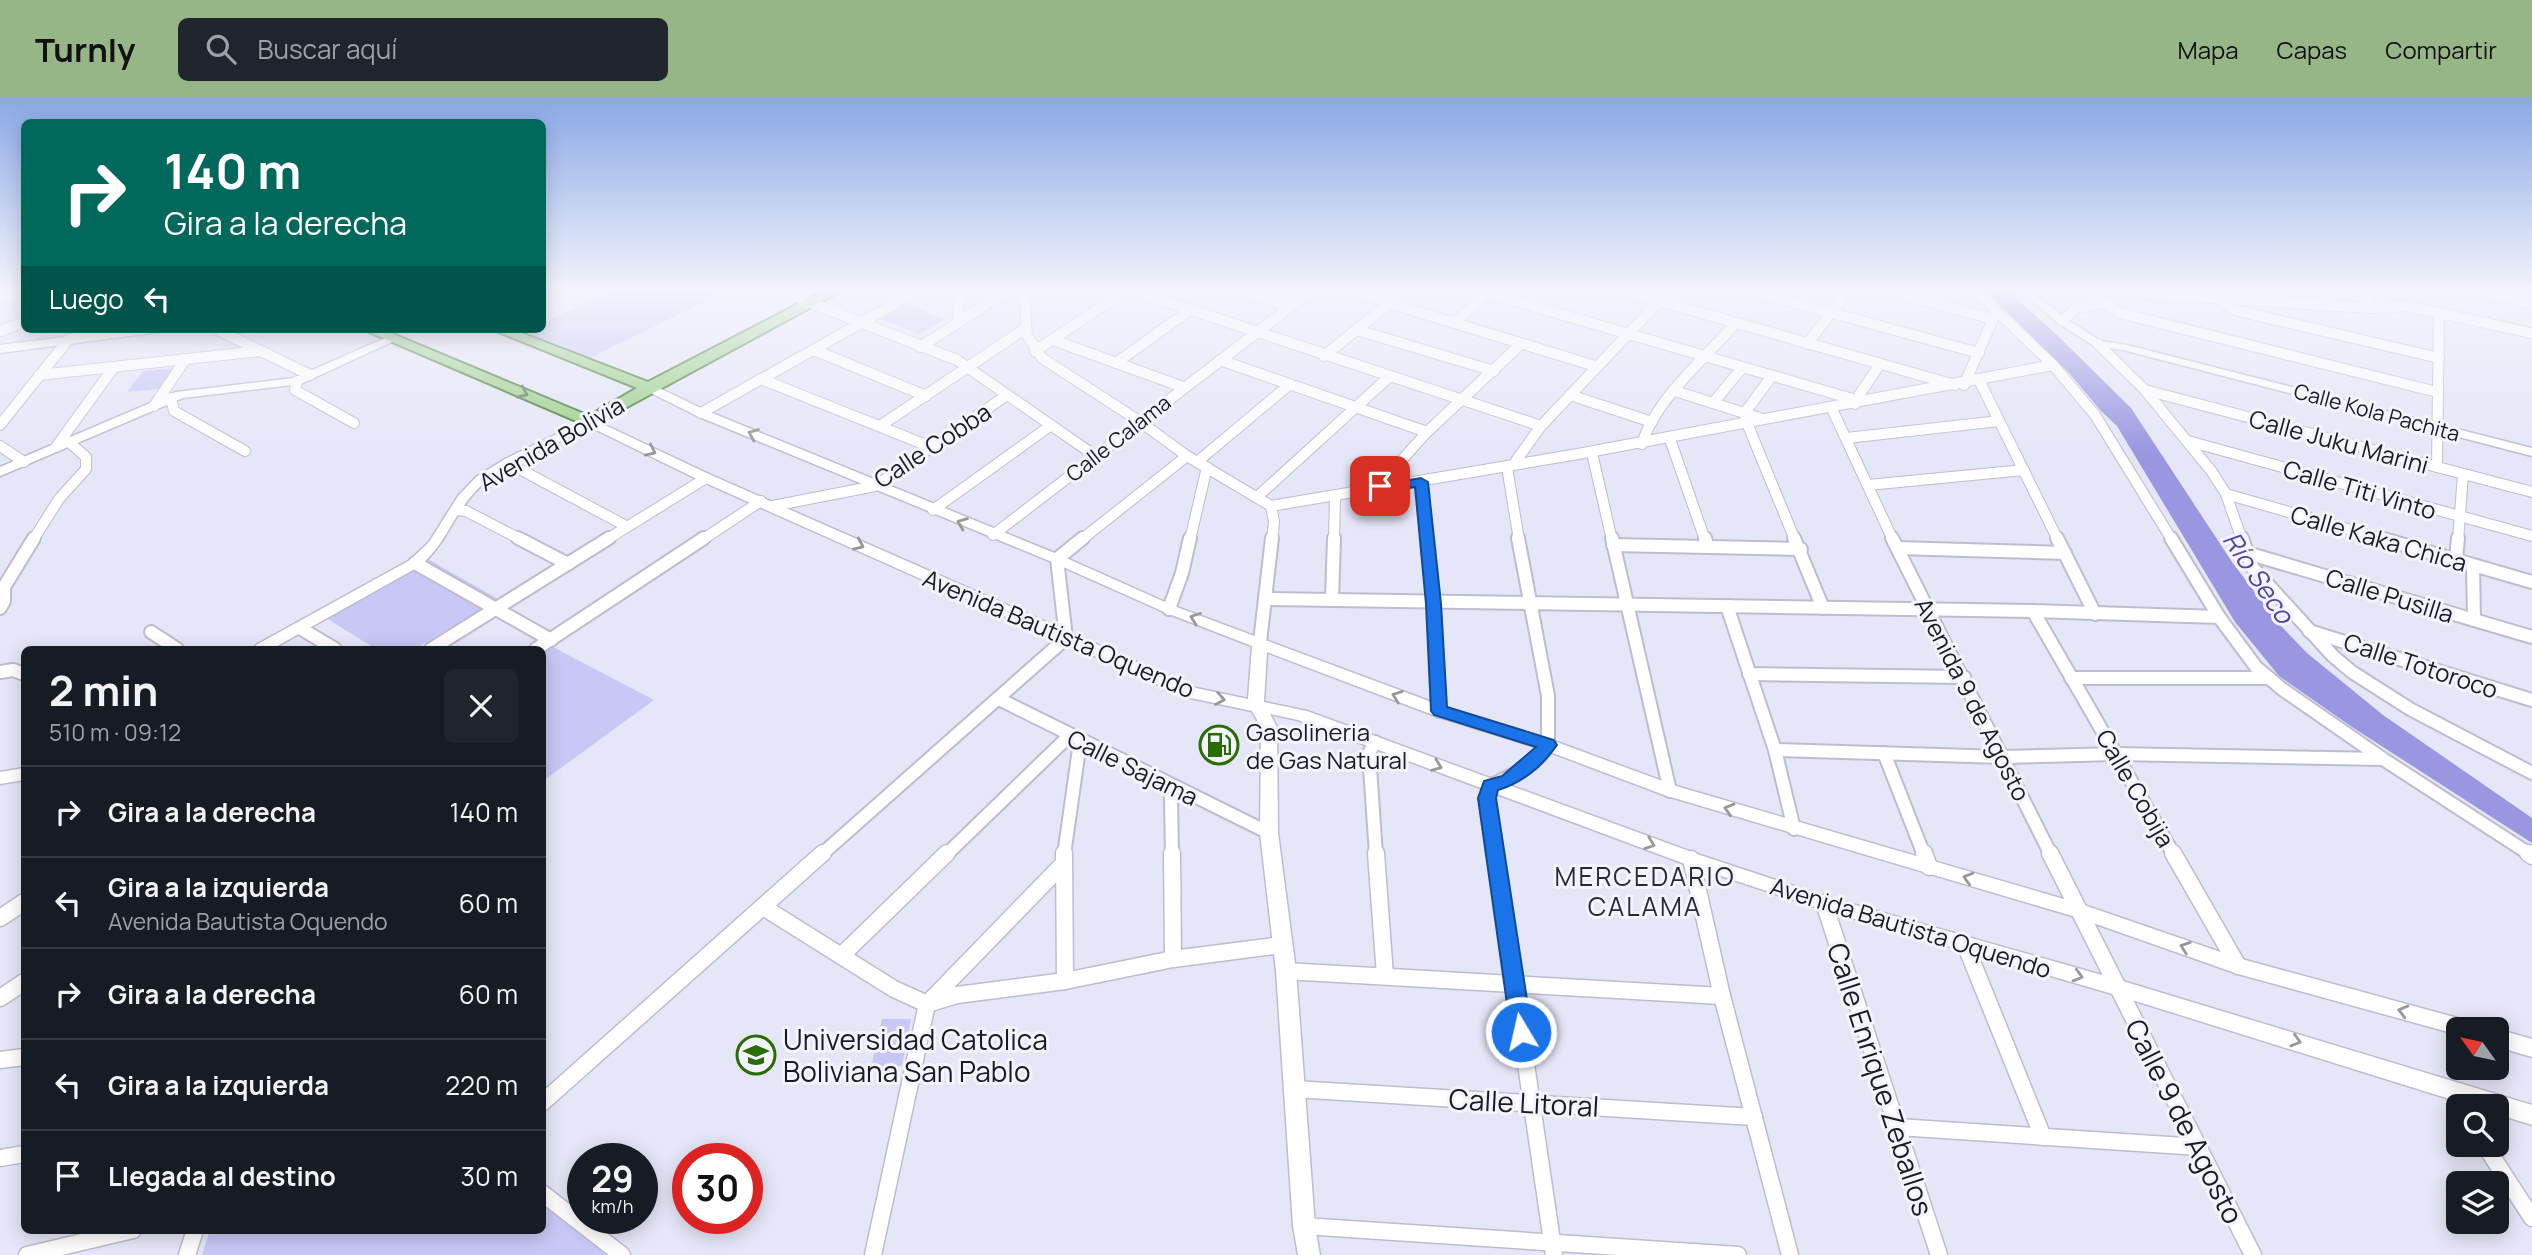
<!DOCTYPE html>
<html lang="es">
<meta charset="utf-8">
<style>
body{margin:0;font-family:Manrope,sans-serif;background:#20242c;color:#f1f3f6;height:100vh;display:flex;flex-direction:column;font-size:26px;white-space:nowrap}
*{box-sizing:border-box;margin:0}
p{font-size:23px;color:#9ea1a6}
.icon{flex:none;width:38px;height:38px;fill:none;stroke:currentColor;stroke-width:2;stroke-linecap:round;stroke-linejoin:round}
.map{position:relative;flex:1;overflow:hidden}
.side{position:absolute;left:21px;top:548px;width:525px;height:588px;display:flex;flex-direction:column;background:#171b24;border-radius:10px;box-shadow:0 4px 18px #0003}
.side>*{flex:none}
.banner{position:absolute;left:21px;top:21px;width:525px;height:214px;border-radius:10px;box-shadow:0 4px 18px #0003;background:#00695c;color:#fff;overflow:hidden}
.needle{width:46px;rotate:303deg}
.buttons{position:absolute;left:2446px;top:919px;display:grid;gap:14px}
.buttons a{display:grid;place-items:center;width:63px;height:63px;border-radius:10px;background:#171b24;box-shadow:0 4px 18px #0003;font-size:35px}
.speed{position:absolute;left:567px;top:1045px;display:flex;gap:14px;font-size:35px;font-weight:700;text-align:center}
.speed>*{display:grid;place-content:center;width:91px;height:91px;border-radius:50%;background:#171b24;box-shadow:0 4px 18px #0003;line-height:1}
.speed small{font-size:18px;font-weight:400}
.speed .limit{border:10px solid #d22;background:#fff;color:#111}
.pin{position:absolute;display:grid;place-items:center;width:60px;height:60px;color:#fff;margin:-30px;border-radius:14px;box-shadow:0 4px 10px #0006}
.me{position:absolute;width:77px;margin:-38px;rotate:351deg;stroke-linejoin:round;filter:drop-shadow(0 0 5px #0008)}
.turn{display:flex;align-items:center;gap:24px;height:147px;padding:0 28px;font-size:32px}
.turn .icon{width:91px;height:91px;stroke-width:2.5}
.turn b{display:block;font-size:49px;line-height:60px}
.then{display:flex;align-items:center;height:66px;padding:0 28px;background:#0003;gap:14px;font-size:26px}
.round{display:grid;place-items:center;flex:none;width:74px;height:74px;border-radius:10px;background:#20242c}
.summary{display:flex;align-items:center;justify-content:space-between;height:119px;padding:0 28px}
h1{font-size:42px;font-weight:700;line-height:52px}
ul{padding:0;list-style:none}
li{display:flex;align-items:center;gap:21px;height:91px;padding:0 28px;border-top:2px solid #363941}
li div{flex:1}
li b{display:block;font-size:26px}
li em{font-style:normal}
header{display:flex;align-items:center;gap:42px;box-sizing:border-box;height:98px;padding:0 35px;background:#97b688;color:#111}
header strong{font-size:33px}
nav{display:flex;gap:38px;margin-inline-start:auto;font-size:24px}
.search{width:490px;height:63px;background:#20242c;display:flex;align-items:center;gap:18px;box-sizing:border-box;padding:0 24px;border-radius:10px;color:#9ea1a6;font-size:26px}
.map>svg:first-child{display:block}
.green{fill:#c8c7f6}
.water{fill:#9a96e1}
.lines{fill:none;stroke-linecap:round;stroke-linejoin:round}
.minor-far2-casing{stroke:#bdbdcf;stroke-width:12}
.minor-far1-casing{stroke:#bdbdcf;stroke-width:16}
.minor-casing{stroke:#bdbdcf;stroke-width:19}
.tertiary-casing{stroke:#bdbdcf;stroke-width:3}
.primary-casing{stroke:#457c31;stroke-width:4}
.minor-far2{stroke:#fff;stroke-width:10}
.minor-far1{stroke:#fff;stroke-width:12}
.minor{stroke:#fff;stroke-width:16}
.tertiary{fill:#fff;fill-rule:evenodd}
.primary{fill:#9dd089;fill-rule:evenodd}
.oneway{stroke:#5c7554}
.oneway2{stroke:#98989b}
.route{fill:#1a73e8;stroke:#114b97;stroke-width:2}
.labels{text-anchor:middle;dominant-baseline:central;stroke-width:6;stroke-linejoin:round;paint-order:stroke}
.far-street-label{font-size:21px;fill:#1a1a20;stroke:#f3f4ff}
.street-label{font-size:24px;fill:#1a1a20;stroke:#f3f4ff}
.poi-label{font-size:24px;fill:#1a1a20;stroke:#f3f4ff;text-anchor:start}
.water-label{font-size:26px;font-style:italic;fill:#50459d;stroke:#f3f4ff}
.neighbourhood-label{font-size:26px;letter-spacing:2px;fill:#2a2a37;stroke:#f3f4ff}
.near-poi-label{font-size:28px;fill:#1a1a20;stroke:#f3f4ff;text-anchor:start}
.near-street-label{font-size:28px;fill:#1a1a20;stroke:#f3f4ff}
</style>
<header>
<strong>Turnly</strong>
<div class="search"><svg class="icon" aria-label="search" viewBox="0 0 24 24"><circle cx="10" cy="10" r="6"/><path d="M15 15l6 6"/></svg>Buscar aquí</div>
<nav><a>Mapa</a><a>Capas</a><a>Compartir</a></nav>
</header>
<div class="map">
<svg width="2532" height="1157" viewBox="0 0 2532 1157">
<rect width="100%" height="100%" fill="#e5e6f8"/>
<g class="green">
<path d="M612,193H727L590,260L524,234L542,231L543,225Z"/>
<path d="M904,205L945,221L919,236L878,220Z"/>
<path d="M174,270L160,291L127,294L143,273Z"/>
<path d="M426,460L498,501L415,551H376L323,518Z"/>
<path d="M547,546L654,602L543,683L542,551Z"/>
<path d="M882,921H911L902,968L871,969Z"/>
<path d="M543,1096L618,1157H202L210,1132H542Z"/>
</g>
<path class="water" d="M1986,193H2008L2058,238L2131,310L2232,464L2279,526L2307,555L2383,617L2532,720V745L2352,629L2279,578L2235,524L2117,328L2101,313L2069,275Z"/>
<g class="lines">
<defs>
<g id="minor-far2">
<path d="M781,193L957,262L1094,357"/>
<path d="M1024,193L1027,237L1042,260L1139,323L1187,358L1271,408L1274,424L1272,442"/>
<path d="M1134,193L1541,328"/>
<path d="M1241,193L1290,209"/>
<path d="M1350,193L1595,268"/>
<path d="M1624,193L1955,287"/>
<path d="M1752,193L1979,255"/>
<path d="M1889,193L1993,221"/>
<path d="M1976,193L2053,267L2095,317L2172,442"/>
<path d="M2088,193L2120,215L2437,294"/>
<path d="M2097,193L2371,210L2407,208L2532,235"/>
<path d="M2362,193L2371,210"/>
<path d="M2375,193L2386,210"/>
<path d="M2477,193L2532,205"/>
<path d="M1488,195L1856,302L1855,306"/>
<path d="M0,201L23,193"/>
<path d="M2221,203L2234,212L2439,260"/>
<path d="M2062,223L2076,210L2103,205"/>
<path d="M958,224L959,193"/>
<path d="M1454,225L1490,193"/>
<path d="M216,231L310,277"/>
<path d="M1357,232L1494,273"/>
<path d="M0,233L24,224"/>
<path d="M1053,242L1183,289"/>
<path d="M1807,246L1848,193"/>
<path d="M2098,246L2145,292L2212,374L2226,396L2242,442"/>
<path d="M920,249L1008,193"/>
<path d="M814,252L926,298"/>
<path d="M1035,253L1125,193"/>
<path d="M1324,258L1390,205"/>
<path d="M1220,262L1427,334"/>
<path d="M1116,265L1190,212"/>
<path d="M39,277L261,253"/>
<path d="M761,281L931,349"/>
<path d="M297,283L295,292L354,325"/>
<path d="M1980,284L2058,442"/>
<path d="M1964,287L1996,214"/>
<path d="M2145,292L2532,394"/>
<path d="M1675,293L1760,320"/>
<path d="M1570,297L1652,324"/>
<path d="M171,300L174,313L245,353"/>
<path d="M1856,302L1880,266"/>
<path d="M1713,305L1742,270"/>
<path d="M154,308L185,262"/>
<path d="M1832,311L1893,442"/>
<path d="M701,315L918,193"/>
<path d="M1744,316L1772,278"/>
<path d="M1747,325L1795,442"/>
<path d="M0,327L68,242L96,231"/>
<path d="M880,328L1026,230"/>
<path d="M1847,340L1999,323"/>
<path d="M1670,341L1705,442"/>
<path d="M2188,343L2532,438"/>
<path d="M1642,346C1655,302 1705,260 1735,226"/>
<path d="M0,348L24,364"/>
<path d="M56,349L114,269"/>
<path d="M1592,355L1612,442"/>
<path d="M1197,364L1289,287"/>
<path d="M510,366L626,428"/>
<path d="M1513,367L1541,328L1669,193"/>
<path d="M1507,369L1519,442"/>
<path d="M2437,369L2439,214"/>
<path d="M1421,384L1427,442"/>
<path d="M1868,387L2024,372"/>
<path d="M1380,390L1383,383L1427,334L1520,247"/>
<path d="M2226,396L2386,442"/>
<path d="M1257,399L1389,279"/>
<path d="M773,408L875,388L1007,297"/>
<path d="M1271,408L1578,356L2053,267"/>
<path d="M457,412L466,413L522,442"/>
<path d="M933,412L1050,328"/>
<path d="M993,437L1311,193"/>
<path d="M33,442L59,401L86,371V359L69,344"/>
<path d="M606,442L706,380"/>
<path d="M702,442L761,403"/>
<path d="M1081,442L1187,358"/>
<path d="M1190,442L1207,369"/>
<path d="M1334,442L1335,398"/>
<path d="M2458,442L2463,376"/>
</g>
<g id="minor-far1">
<path d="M518,440L568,466"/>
<path d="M1427,440L1434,506L1439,613"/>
<path d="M1612,440L1670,693"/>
<path d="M1705,440L1707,447"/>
<path d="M1794,440L1823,510"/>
<path d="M1892,440L2051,757"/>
<path d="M2057,440L2095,516"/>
<path d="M2171,440L2219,519L2256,569L2282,591L2383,661L2531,757"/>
<path d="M2242,440L2252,469L2333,558L2352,574L2410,611L2532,675"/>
<path d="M2380,440L2532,484"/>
<path d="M1613,447L1801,451"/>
<path d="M1897,450L2065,455"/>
<path d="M2247,455L2532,539"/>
<path d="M2456,462L2458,440"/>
<path d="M415,465L551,542"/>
<path d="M2473,468L2474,522"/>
<path d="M1265,501L2033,513L2219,519"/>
<path d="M1332,502L1334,440"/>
<path d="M1727,508L1775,652L1794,731"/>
<path d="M0,510L4,503V489L34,440"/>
<path d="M1169,511L1182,475L1190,440"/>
<path d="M2033,513L2174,757"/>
<path d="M300,530L335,551"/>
<path d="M2309,533L2532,602"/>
<path d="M151,534L177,551"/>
<path d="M1260,544L1272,440"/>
<path d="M431,551L609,440"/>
<path d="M536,551L704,440"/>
<path d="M0,574L13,572L24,576"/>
<path d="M1749,576L1964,579"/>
<path d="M2071,580H2269"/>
<path d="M999,601L1269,735"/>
<path d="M1375,644L1369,655L1376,757"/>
<path d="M1775,652L2003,659L2116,656L2383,661"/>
<path d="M1884,655L1924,757"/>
<path d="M821,757L1066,540L1057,461L1083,440"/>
<path d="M946,757L1069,638"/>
<path d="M1064,757L1079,651L1083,645"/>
<path d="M1172,757L1171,701L1178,690"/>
<path d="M1495,757L1487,700L1490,688L1522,672L1548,647V598L1518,440"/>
</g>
<g id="minor">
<path d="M1064,755L1065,883"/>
<path d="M1172,755L1173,861"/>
<path d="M1376,755L1385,878"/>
<path d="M1495,755L1554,1157"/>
<path d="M1924,755L1929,769"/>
<path d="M2050,755L2253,1157"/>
<path d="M2173,755L2238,868"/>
<path d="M2528,755L2532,758"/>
<path d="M1691,761L1722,898L1790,1157"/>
<path d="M1824,805L1939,1157"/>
<path d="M763,809L894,891L927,906L957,897L1065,883L1173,861L1282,847"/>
<path d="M0,820L24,804"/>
<path d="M1965,846L2043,1039"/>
<path d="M842,857L947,755"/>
<path d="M1286,873L1722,898"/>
<path d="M0,900L24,884"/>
<path d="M0,962L24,959"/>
<path d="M1294,991L1754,1019"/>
<path d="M542,1005L823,755"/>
<path d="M1898,1029L2199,1049"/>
<path d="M2484,1046L2532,1120"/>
<path d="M0,1060L24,1056"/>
<path d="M542,1095L622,1157"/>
<path d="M1304,1128L1738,1157"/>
<path d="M27,1157L133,1132"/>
<path d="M187,1157L195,1132"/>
<path d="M873,1157L927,906L1063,766"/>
</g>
<g id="tertiary">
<path d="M2020,193H2032L2066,221L2101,243L2127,247L2532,350V358L2123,252L2094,248L2058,225Z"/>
<path d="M131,231H165L159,234L0,255V247Z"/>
<path d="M392,237L398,240L396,242L301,286L183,300L0,378V369L176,294L294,280Z"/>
<path d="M649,285L705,312L1062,458L1174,508L1445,609L1554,643L1676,688L2081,806L2238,860L2476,925L2479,931H2459V937L2238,876L2079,820L1664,697L1542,651L1433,617L1267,554L1264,604L1307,613L1697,756L1824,798L2116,881L2532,1007V1027L2497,1016V1008H2472L2116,897L1824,812L1685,766L1298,622L1270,616L1277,629L1278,735L1296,873L1315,1128L1320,1157H1298L1293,1128L1276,873L1260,735L1261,629L1252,613L1186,599L701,383L590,329C553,349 503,363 474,395C452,419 446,446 420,468L272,551H253L256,547L410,462L429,444L458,398L476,379L505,361L590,320L711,377L1196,590L1248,601L1252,548L1164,514L1052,464L697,318L645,292V286Z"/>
<path d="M24,670V682L0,686V674Z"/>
<path d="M2497,931L2532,941V959L2497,949Z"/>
</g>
<path id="primary" d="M823,193H841L590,329L362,231H381L589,318L637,290L491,231H511L648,284Z"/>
</defs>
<use href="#minor-far2" class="minor-far2-casing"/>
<use href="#minor-far1" class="minor-far1-casing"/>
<use href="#minor" class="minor-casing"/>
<use href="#tertiary" class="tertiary-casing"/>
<use href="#primary" class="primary-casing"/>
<use href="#minor-far2" class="minor-far2"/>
<use href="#minor-far1" class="minor-far1"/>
<use href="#minor" class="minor"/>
<use href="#tertiary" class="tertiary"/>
<use href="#primary" class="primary"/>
</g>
<defs><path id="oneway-chevron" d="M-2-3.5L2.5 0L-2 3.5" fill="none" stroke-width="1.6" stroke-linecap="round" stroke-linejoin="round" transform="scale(1.75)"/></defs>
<use class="oneway" href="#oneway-chevron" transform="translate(523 295) rotate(24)"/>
<g class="oneway2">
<use href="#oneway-chevron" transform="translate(753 336) rotate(-158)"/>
<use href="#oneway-chevron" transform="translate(651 353) rotate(25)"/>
<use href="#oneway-chevron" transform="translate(962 425) rotate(-158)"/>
<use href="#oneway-chevron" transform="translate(859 447) rotate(24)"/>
<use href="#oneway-chevron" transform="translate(1195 520) rotate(-160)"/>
<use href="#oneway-chevron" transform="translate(1397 598) rotate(-160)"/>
<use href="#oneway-chevron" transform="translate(1220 601) rotate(10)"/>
<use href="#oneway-chevron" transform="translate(1437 668) rotate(21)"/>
<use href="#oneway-chevron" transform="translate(1729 711) rotate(-163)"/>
<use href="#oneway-chevron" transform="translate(1650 746) rotate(20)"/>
<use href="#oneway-chevron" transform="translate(1968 780) rotate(-164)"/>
<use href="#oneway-chevron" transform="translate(2185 849) rotate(-161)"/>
<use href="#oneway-chevron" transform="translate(2078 878) rotate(16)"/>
<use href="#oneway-chevron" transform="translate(2403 913) rotate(-165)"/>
<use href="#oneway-chevron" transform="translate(2296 943) rotate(17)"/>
</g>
<linearGradient id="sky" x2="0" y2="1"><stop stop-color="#89a8e5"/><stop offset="0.54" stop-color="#f3f4fc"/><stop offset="1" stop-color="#f3f4fc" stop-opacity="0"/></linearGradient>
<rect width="2532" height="355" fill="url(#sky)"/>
<path class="route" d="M1421,380L1428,384L1441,506L1447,609L1554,642L1557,647C1543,668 1522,685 1498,692L1496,700L1532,934L1529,940L1521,943L1514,940L1511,934L1478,700L1484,683L1502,678L1536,649L1434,617L1431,613L1426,506L1415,389L1380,395L1374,390L1376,385L1386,386Z"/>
<defs>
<symbol id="fuel-ring" viewBox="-11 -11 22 22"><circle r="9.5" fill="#f3f4ff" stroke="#296c01" stroke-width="1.5"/><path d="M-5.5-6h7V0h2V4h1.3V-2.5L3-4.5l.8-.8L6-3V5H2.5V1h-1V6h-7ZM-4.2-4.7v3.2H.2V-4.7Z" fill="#296c01"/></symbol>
<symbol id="university-ring" viewBox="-11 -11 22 22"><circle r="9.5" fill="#f3f4ff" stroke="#296c01" stroke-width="1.5"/><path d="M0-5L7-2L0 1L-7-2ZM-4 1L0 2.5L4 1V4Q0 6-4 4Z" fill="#296c01"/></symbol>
</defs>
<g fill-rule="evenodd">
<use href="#fuel-ring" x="1197" y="625" width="44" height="44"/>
<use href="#university-ring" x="734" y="935" width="44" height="44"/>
</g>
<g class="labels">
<g class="far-street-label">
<text transform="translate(2377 314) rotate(15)">Calle Kola Pachita</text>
<text transform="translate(1118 340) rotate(-38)">Calle Calama</text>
</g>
<g class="street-label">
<text transform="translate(2339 343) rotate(15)">Calle Juku Marini</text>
<text transform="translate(551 345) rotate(-30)">Avenida Bolivia</text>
<text transform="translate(932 347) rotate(-33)">Calle Cobba</text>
<text transform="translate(2360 391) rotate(16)">Calle Titi Vinto</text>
<text transform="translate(2379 440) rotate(16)">Calle Kaka Chica</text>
<text transform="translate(2390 497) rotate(17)">Calle Pusilla</text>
<text transform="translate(1059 535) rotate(23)">Avenida Bautista Oquendo</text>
<text transform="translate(2421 567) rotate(18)">Calle Totoroco</text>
<text transform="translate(1973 601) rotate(63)">Avenida 9 de Agosto</text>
<text transform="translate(1133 669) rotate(26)">Calle Sajama</text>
<text transform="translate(2136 690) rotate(60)">Calle Cobija</text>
<text transform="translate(1911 829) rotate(17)">Avenida Bautista Oquendo</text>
</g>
<g class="poi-label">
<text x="1246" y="633">Gasolineria<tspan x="1246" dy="28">de Gas Natural</tspan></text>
</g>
<g class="water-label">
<text transform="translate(2259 479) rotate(56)">Río Seco</text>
</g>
<g class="neighbourhood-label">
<text x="1645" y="778">MERCEDARIO<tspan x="1645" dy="30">CALAMA</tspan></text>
</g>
<g class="near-poi-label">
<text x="783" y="941">Universidad Catolica<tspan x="783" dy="32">Boliviana San Pablo</tspan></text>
</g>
<g class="near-street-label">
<text transform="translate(1881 981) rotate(72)">Calle Enrique Zeballos</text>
<text transform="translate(1524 1004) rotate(3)">Calle Litoral</text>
<text transform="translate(2185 1023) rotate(63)">Calle 9 de Agosto</text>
</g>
</g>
</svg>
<div class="buttons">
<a><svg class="needle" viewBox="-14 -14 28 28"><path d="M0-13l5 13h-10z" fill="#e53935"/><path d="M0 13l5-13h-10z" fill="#9ea1a6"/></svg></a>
<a><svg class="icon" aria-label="search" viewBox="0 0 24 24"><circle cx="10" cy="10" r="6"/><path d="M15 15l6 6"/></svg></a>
<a><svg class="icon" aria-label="layers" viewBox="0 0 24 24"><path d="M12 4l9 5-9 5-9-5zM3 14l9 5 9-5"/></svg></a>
</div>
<div class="speed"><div>29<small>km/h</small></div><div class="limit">30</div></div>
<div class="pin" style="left:1380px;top:388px;background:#d93025"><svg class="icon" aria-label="arrive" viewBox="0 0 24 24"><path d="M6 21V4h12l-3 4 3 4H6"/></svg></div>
<svg class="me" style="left:1521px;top:934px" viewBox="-20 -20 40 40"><circle r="17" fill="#1a73e8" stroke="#fff" stroke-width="3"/><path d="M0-11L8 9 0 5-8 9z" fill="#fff"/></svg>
<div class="banner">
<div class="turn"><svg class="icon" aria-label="right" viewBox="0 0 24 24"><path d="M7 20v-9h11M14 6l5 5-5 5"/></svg><div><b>140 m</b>Gira a la derecha</div></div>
<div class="then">Luego<svg class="icon" aria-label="left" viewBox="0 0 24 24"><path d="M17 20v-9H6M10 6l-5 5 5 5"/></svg></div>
</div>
<section class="side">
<div class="summary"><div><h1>2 min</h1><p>510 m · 09:12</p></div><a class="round"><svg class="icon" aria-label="close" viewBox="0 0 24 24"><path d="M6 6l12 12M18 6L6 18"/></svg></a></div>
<ul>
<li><svg class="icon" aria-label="right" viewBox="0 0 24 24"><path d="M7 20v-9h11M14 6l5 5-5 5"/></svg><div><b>Gira a la derecha</b></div><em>140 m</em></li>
<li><svg class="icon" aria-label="left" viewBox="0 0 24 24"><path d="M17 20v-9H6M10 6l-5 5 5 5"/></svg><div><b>Gira a la izquierda</b><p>Avenida Bautista Oquendo</p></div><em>60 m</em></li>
<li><svg class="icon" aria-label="right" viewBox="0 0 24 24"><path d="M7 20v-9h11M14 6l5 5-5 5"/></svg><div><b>Gira a la derecha</b></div><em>60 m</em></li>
<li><svg class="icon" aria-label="left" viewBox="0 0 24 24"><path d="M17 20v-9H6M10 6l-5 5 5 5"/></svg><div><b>Gira a la izquierda</b></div><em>220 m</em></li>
<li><svg class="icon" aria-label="arrive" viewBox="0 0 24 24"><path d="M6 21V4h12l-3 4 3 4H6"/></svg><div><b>Llegada al destino</b></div><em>30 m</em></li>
</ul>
</section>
</div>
